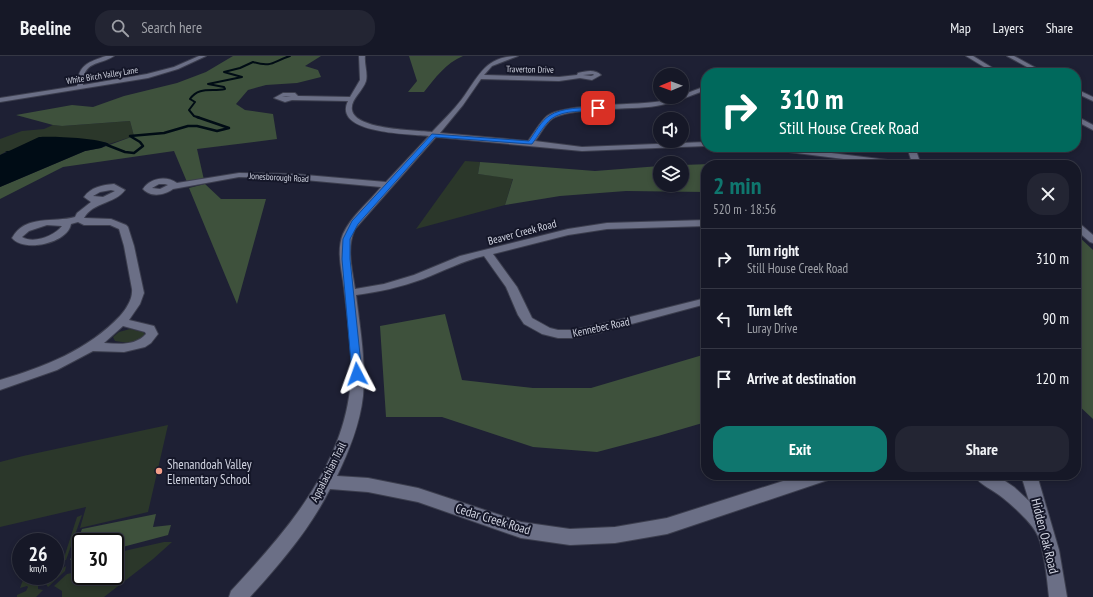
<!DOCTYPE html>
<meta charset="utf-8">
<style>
body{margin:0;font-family:"PT Sans Narrow",sans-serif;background:#232533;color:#f1f3f6;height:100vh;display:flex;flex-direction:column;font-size:15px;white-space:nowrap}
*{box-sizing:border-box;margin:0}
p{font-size:13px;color:#9ea0a7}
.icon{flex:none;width:22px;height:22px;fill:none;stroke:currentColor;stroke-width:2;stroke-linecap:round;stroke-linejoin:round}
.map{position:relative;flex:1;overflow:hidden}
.drawer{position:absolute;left:701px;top:104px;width:380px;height:320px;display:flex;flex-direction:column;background:#161827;border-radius:16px;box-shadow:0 2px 6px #0003,0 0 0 1px #353744}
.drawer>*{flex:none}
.hud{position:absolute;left:701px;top:12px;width:380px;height:84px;border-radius:16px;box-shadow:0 2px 6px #0003,0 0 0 1px #353744;background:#00695c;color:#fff;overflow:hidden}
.needle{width:26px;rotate:269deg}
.buttons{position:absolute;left:653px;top:12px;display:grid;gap:8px}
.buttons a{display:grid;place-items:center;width:36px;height:36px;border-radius:50%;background:#161827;box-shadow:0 2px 6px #0003,0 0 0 1px #353744;font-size:20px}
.speed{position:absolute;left:12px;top:477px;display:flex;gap:8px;font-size:20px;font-weight:700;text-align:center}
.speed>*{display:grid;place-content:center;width:52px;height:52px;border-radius:50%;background:#161827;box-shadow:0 2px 6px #0003,0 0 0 1px #353744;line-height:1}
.speed small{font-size:10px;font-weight:400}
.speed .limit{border:2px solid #111;border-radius:6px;background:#fff;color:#111}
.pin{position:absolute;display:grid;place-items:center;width:34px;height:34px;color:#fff;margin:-17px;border-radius:8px;box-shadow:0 2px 6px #0006}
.me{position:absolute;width:44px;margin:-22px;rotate:356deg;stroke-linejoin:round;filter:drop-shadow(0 0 3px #0008)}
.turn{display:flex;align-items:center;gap:14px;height:84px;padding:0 12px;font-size:18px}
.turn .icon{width:52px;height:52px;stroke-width:2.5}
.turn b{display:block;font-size:28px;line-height:34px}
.round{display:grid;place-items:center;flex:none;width:42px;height:42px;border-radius:16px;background:#232533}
.summary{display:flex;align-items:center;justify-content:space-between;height:68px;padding:0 12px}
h1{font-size:24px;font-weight:700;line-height:30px;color:#0f766e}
.button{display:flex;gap:8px;margin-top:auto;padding:8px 12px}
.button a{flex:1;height:46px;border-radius:16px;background:#0f766e;color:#fff;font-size:16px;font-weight:700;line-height:46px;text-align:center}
.button a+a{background:#232533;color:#f1f3f6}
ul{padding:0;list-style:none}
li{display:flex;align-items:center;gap:12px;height:60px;padding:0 12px;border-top:1px solid #353744}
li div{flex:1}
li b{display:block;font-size:15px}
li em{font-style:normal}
header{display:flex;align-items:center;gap:24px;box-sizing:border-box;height:56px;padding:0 20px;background:#161827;border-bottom:1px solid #353744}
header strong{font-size:19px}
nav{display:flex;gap:22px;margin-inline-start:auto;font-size:14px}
.search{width:280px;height:36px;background:#232533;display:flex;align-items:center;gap:10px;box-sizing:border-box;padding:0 14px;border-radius:16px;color:#9ea0a7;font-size:15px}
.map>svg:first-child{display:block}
.green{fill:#2b372a}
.forest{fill:#3e513c}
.water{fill:#000c15}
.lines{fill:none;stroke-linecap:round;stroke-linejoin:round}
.stream-far1{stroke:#000c15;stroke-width:2}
.stream{stroke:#000c15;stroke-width:2.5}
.minor-casing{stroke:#3c3e4e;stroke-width:2}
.minor{fill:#6b6f86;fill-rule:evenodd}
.route{fill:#1a73e8;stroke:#114b97}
.poi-dot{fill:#f49e89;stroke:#151729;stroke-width:1.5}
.labels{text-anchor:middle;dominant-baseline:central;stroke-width:4;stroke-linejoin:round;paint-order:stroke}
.far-street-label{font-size:9px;fill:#d0d3e0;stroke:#151729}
.street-label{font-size:11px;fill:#d0d3e0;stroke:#151729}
.near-poi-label{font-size:13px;fill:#d0d3e0;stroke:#151729;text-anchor:start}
.near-street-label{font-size:13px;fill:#d0d3e0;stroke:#151729}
</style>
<header>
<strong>Beeline</strong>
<div class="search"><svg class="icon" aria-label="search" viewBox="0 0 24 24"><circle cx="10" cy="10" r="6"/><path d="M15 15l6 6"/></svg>Search here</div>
<nav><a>Map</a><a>Layers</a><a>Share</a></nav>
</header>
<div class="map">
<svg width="1093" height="541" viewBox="0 0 1093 541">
<rect width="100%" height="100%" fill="#1e2034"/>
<g class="green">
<path d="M130,65L134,80L109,88L105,86L7,95L0,99V83L22,75L44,73L53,69L62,70Z"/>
<path d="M465,105L480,106L478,118L513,122L505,149L416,173Z"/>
<path d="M130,273L143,276L145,279C137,289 126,287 115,285L113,281L119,276Z"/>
<path d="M168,369L148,456L80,472L86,451L0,471V406L23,400Z"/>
<path d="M82,459L66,504L63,505L77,461Z"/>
<path d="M164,486H172L153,503L104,541H62V535L54,530L67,518L72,517L76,513L75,510L81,506V520H115V497Z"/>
<path d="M66,510L65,515L48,531L44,525L38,529V533L43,534L36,541H17V539L26,535L28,531L27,530L20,532L23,524L38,520H55V516L60,514Z"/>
</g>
<g class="forest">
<path d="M233,0H321L305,10L318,14L321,21L297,27L266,29L248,34L236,48L245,54L273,58L277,83L197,93L204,124L187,126L174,95L63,111L0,143V131L85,95L101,92L134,80L130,65L62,70L53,69L16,59L72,49L93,51L124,40L177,27L206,16Z"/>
<path d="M409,0H463C446,7 435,22 424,36H408L417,25Z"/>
<path d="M480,106L595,115L660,110V129H682V109L711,108L728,109H706V136L626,135L560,140L505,149L513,123L478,118Z"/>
<path d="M205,128L221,143H266L237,248L189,132Z"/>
<path d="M1076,178L1093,194V363L1076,347Z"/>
<path d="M445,258L462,324L533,332H591L706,298V366L658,380L597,396L533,391L442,361H386L380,270Z"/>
<path d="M156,458L153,471L171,469L168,479L115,493V486H81V502L70,504L82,473Z"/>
</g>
<path class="water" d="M39,81C52,80 99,82 109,88L101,92L85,95L0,131V99L7,96L5,95H9Z"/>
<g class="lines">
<path class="stream-far1" d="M200,62L194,60L189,54L195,46L190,43C199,30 212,36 225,33L224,31L208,28L242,21L224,16L240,12L253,6C273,12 273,5 290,0"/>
<path class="stream" d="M107,89L125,96L134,97L143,90L140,86L130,80L164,77L188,70H197L217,75L229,72L197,61"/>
<defs>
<g id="minor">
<path d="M106,0H114C99,10 83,4 83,29L147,18L174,11L199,0H206L178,13L148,22L0,46V42L77,30C78,9 88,6 106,0Z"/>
<path d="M359,0H365C364,8 368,17 366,25C363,35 350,44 352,54C355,74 416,74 432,76C442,65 453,55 462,43C479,20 485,0 518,0L492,10L484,19L559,21L577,19L578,17C586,15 595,13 601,19L592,24L580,22L559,25L481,23L463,49L440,77L528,85C534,77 540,66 547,60C563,48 632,49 655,46C664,45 673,41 682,41V39L706,30V34C690,40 673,47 656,50C633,54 568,51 552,63C545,68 540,79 535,85L582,91L706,86V90L582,95L436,81L355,173C346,192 352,212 355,233L384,228L414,219L460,200L568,173L607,167L706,164V170L607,173L568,179L493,198L517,231L532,262L550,272L558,274H573L598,269L706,242V248L598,277L573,282H558L542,278L524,268L518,259L506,231L484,200C463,205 443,215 423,223C401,231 379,236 356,239C360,272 366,306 363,340C360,368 349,395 337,420L368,422L418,432L521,466L570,473L615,471L667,462L802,419H830L828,424L667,478L615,487L570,489L521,482L418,446L368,436L330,433C310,473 280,508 250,541H229L231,535C283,479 337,418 349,341C355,306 348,267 344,232C342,215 336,195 343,178C351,160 369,146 381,131L294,123L239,121L173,133C165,139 151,142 143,133C150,122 166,119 177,127L239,117L294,118L386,126L429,80C411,78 332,78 348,45L292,44L285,46L274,42L283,37H295L298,40L350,41L360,24ZM593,18L594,19L591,20L583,19ZM286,40H291L282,41ZM165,128L168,129L160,133L152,132L159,128Z"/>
<path d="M966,0H973L1001,17H994Z"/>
<path d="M1007,0H1014L1045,17H1038Z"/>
<path d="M1076,33L1093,41V45L1076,37Z"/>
<path d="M1076,60L1093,69V74L1076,65Z"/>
<path d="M761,91H783L912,107L907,91H915L921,109H891L765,93Z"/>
<path d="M114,128L125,134C115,148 93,146 84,162L111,163L126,169L128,171L134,190L144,237L140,248L129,264L154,270L158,278L151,287L145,291L124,296L93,295L57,314L0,334V324C44,311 88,294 120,260C126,253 133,243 132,233L124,190L119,173L110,169H84L78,166L71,168C68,187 24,197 12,182C25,158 54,167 75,161L77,157L91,146L84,141C91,131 102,129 114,128ZM111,134L115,135L103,141L93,140L100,136ZM47,169L62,170C54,180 34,188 22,181L29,175ZM123,270L145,276L146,278C135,290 119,288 104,287Z"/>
<path d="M1076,166L1079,167L1093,179V187L1090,186L1076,174Z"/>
<path d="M974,419H996L1014,431L1029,445L1021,419H1037L1059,494L1067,541H1049C1047,524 1045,496 1038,480C1033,468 1013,450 1003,442C994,434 979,429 974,419Z"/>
</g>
</defs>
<use href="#minor" class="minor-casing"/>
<use href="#minor" class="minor"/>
</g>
<path class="route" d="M598,51H600V54C585,56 564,53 551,63C544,69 538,80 532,88H530L435,81L358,168L350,183V203L362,318L357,322L354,321L352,318L342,203L343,183L352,165L432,78L529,85C535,77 541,65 549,60C562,51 583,52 598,51Z"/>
<circle class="poi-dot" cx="159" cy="415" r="4"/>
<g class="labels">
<g class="far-street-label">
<text transform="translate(530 13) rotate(1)">Traverton Drive</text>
<text transform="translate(102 19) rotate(-9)">White Birch Valley Lane</text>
<text transform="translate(279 121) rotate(3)">Jonesborough Road</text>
</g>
<g class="street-label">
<text transform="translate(522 176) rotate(-15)">Beaver Creek Road</text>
<text transform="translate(601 271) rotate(-12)">Kennebec Road</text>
<text transform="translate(328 416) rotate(-63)">Appalachian Trail</text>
</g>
<g class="near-poi-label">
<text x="167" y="408">Shenandoah Valley<tspan x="167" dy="15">Elementary School</tspan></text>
</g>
<g class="near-street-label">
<text transform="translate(493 463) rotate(17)">Cedar Creek Road</text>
<text transform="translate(1045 480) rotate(76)">Hidden Oak Road</text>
</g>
</g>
</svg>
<div class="buttons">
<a><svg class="needle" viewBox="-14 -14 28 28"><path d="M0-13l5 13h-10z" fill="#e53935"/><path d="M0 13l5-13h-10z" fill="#9ea0a7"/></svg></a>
<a><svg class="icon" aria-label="sound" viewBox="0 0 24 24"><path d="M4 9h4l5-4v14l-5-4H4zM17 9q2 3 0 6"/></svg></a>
<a><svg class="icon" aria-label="layers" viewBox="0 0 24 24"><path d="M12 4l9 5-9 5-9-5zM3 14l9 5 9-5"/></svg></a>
</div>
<div class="speed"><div>26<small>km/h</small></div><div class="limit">30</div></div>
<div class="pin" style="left:598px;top:52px;background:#d93025"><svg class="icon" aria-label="arrive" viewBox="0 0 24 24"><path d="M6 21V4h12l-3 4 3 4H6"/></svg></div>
<svg class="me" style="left:357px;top:318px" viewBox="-20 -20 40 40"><path d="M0-17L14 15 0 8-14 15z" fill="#1a73e8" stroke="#fff" stroke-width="4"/></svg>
<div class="hud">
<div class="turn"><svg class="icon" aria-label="right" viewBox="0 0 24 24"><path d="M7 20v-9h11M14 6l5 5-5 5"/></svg><div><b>310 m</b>Still House Creek Road</div></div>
</div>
<section class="drawer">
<div class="summary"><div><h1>2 min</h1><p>520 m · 18:56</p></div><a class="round"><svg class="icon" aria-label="close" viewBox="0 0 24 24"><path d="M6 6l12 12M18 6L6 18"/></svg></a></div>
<ul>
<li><svg class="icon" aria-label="right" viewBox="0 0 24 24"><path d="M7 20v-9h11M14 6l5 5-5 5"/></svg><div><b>Turn right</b><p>Still House Creek Road</p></div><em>310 m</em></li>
<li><svg class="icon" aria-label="left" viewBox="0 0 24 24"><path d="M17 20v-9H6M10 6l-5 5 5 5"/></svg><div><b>Turn left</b><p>Luray Drive</p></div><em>90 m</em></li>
<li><svg class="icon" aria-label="arrive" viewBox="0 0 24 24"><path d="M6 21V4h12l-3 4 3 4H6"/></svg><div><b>Arrive at destination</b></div><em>120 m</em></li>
</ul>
<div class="button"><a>Exit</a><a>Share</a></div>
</section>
</div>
